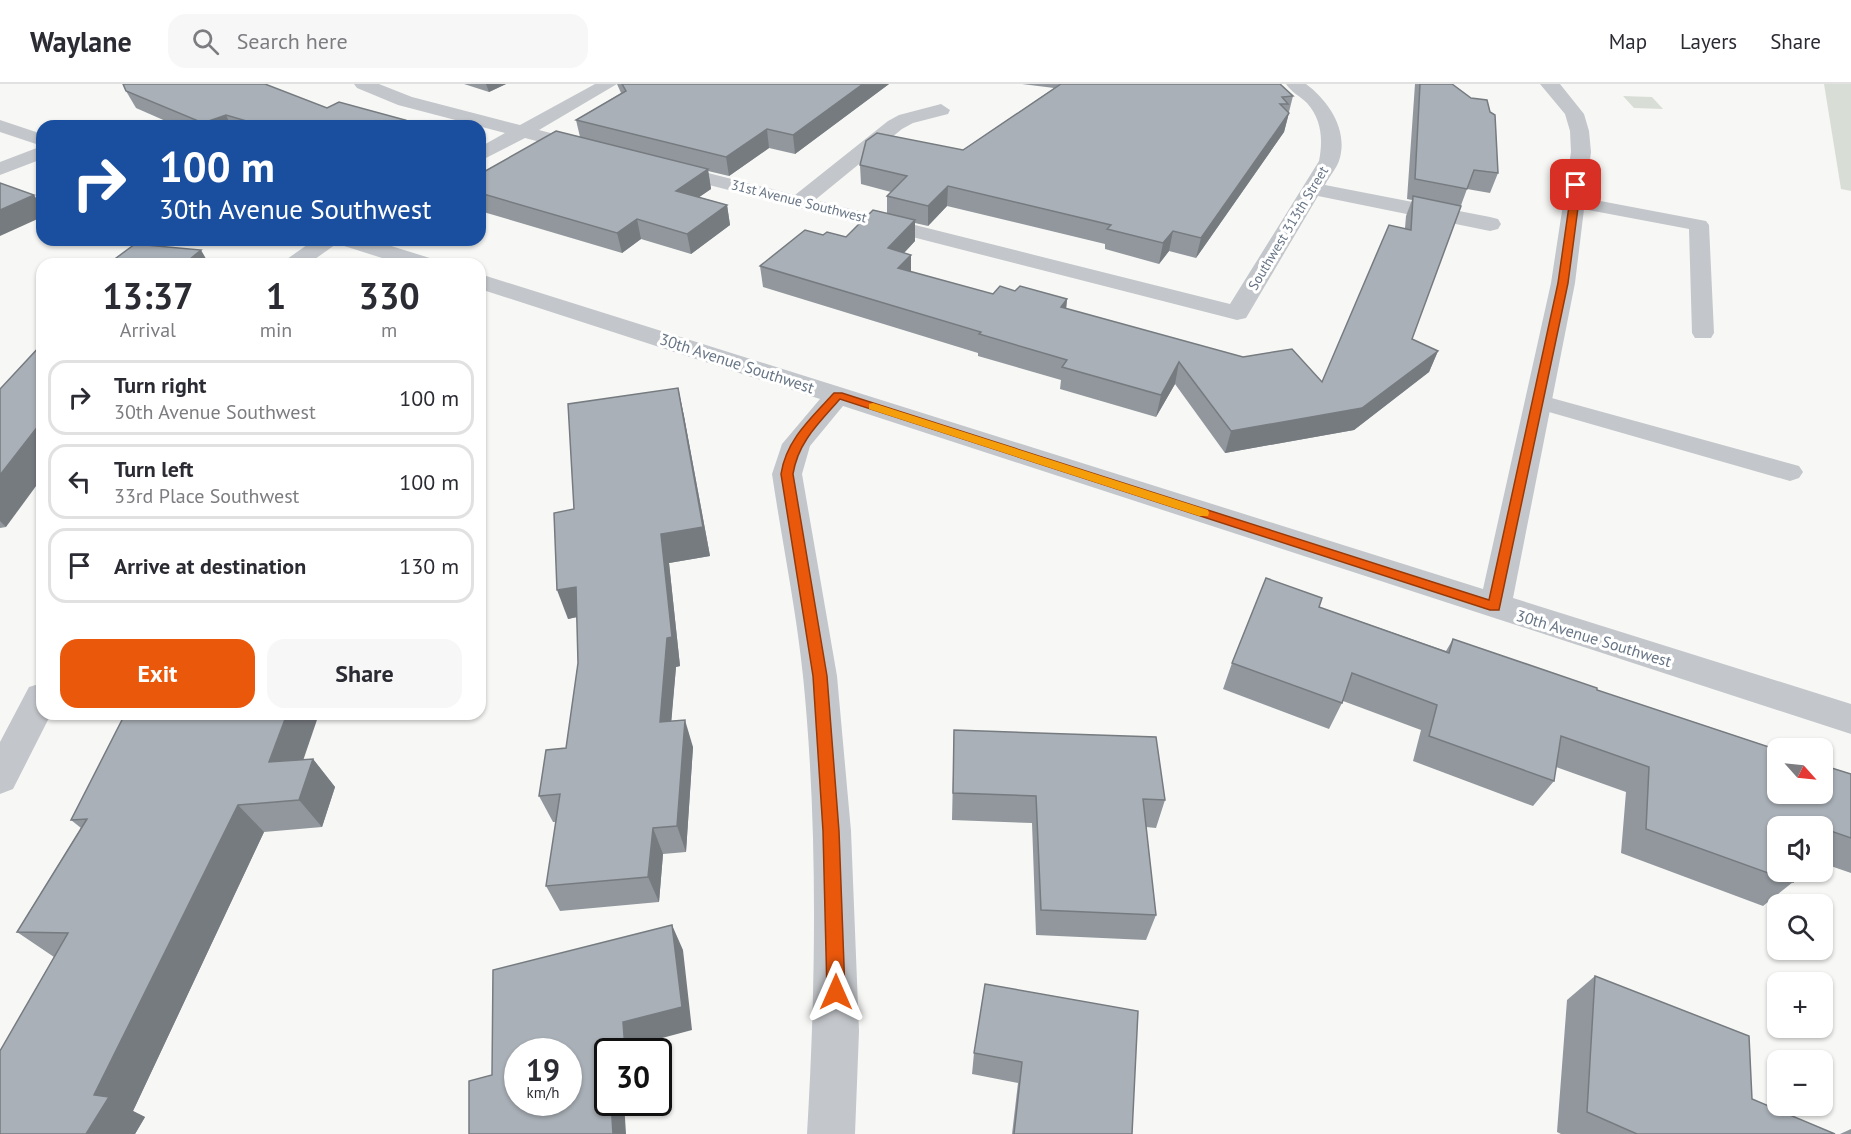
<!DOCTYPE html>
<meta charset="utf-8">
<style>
body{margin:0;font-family:"PT Sans",sans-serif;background:#f7f7f7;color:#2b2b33;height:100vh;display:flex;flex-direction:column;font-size:22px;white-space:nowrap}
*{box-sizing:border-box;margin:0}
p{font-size:20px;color:#7c7c81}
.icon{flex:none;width:33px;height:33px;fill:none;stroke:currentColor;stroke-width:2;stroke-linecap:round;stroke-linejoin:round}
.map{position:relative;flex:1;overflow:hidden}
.sheet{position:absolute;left:36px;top:174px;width:450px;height:462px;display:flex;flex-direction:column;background:#fff;border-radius:18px;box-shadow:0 2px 4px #0004}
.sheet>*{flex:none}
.guide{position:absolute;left:36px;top:36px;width:450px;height:126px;border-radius:18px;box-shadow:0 2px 4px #0004;background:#1a4fa0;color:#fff;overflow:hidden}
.needle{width:39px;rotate:117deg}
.controls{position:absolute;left:1767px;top:654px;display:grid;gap:12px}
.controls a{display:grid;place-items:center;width:66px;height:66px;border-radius:12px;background:#fff;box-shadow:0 2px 4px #0004;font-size:30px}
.speed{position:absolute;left:504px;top:954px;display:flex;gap:12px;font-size:30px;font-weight:700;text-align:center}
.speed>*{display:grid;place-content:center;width:78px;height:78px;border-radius:50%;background:#fff;box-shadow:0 2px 4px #0004;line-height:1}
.speed small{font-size:15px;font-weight:400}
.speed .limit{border:3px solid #111;border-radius:9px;background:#fff;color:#111}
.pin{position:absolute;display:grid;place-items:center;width:51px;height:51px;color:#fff;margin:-26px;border-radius:12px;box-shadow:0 3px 9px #0006}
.me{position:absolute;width:66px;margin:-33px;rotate:0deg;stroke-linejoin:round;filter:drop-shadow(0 0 4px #0008)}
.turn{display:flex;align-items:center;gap:21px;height:126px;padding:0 24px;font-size:27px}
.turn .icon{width:78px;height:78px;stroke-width:2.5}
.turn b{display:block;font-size:42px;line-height:51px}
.eta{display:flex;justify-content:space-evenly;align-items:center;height:102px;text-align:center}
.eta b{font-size:36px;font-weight:800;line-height:42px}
.cta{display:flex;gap:12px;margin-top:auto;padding:12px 24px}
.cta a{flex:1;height:69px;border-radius:18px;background:#ea580c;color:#fff;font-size:24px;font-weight:800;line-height:69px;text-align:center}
.cta a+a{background:#f7f7f7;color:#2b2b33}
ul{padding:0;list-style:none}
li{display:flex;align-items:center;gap:18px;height:75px;margin:0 12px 9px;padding:0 12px;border:3px solid #e1e1e2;border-radius:18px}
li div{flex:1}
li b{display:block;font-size:22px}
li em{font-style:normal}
header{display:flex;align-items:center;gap:36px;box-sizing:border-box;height:84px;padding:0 30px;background:#fff;border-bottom:2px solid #e1e1e2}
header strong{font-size:28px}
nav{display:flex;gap:33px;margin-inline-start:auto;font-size:21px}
.search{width:420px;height:54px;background:#f7f7f7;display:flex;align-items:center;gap:15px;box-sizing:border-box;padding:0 21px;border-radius:18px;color:#7c7c81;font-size:22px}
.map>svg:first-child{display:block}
.green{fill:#d8ded6}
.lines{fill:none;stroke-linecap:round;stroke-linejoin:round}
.service{fill:#c3c6ca;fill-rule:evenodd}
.minor{fill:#c3c6ca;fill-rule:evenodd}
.wall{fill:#91979d}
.shaded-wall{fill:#767b80}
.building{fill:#a9b0b7;stroke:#767b80;stroke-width:1.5;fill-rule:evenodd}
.route{fill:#ea580c;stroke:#983908;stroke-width:1.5}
.slow{fill:#f59e0b}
.labels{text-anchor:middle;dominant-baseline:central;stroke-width:6;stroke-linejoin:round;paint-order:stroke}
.far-street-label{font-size:14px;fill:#677585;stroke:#fff}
.street-label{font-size:16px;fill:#677585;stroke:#fff}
</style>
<header>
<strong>Waylane</strong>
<div class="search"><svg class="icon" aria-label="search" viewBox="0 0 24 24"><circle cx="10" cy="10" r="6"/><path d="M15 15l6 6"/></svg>Search here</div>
<nav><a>Map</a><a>Layers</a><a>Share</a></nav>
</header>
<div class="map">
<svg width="1851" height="1050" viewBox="0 0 1851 1050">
<rect width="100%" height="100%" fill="#f7f8f5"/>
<g class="green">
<path d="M1824,0H1851V107L1841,105Z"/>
<path d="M1623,12L1652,13L1663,25L1634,24Z"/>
</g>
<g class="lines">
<g class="service">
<path d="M1574,112L1706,137L1709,141L1714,249L1711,254H1695L1692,249L1689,145L1567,122L1564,118L1567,114Z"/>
<path d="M1537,310L1799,382L1803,388L1799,394L1790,397L1528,322L1525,317L1528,312Z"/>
</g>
<g class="minor">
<path d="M354,0H379L412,13L520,41L595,0H617L539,46L593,60L596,64L593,68L586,70L525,54L480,77V63L505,49L398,21L357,4Z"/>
<path d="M1286,0H1306C1329,17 1349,47 1339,77C1336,85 1329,93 1325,101L1490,133L1498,135L1501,140L1498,145L1490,147L1318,112L1249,229L1246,234L1237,236L658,88L655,84L658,80L665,78L795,111L888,37L899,31L941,20L950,26L948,30L913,39L902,45L815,116L1230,220L1319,77C1323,56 1322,36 1307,19C1300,12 1291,8 1286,0Z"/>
<path d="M1540,0H1560L1584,30L1589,47L1591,68L1575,199L1513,514L1851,620V650L843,322L810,362L802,390L837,592L851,747L859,947L855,1050H807C816,901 818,740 803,592C796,525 782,457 772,390L782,360L820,315L480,205V190L1483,505L1551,199L1571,68L1570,47L1565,30Z"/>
<path d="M0,36L42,50V62L0,48Z"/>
<path d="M42,62V75L0,91V78Z"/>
<path d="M314,156H372L433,175L437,180H401L341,161L339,158L308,180H280Z"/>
<path d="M42,599V630H51L13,705L0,710V658L29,603Z"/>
</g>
</g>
<g class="wall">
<path d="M464,0H506L489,8Z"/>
<path d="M617,0H889L795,70L769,64L729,92L708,87L711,105L699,113L727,121L730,141L691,170L641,155L622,169L480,127V90L580,53L576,36L621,9Z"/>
<path d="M1022,0H1280L1293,12L1284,48L1196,174L1169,167L1159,180L1105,165V160L947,122L928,142L915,139V157L904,169L911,188L993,210L1015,207L1067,215L1066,225L1322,298L1405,144L1406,132L1412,116L1407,115L1415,0H1452L1498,89L1490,109L1467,105L1412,255L1438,267L1429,288L1354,346L1225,369L1175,300L1156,333L1060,305L1061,296L978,272V269L763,203L760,182L823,151L846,153L887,129V112L891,108L861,100L860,81L963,66L1054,4Z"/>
<path d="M126,7L327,24L405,36L407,42H177L136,24Z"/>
<path d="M678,304L684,332L710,472L669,479L680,582L676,583L671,637L693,663L686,768L663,770L659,818L560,827L546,802L556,738H553L539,712L566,664L578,579L577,533L568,535L574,425Z"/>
<path d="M0,305L6,443L0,444Z"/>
<path d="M1319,523L1446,567L1453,555L1597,606L1851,690V789L1822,779V742H1778L1793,798L1763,822L1621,769L1626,708L1556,683L1554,697L1533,722L1413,677L1421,646L1343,617L1329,645L1223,605L1232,579Z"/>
<path d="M954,646L1165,716L1156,744L1146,743L1156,831L1146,856L1036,851L1032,739L952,736Z"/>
<path d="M304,675H313L335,703L322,743L264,748L133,1027L145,1033L135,1050H0L54,873L17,848L81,744L71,736Z"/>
<path d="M1595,892L1752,1015L1835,1050H1561L1557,1048L1567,916Z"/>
<path d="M985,900L1132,1050H1012L1018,999L972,990L974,969Z"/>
<path d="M1851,1045V1050H1840Z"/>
</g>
<g class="shaded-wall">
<path d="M486,0H506L489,8Z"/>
<path d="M863,0H889L795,70L793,51Z"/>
<path d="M1289,29L1284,48L1196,174L1201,154Z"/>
<path d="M226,31L231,42H205L203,39Z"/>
<path d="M405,36L407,42H394Z"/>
<path d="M767,45L769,64L729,92L726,73Z"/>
<path d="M708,85L711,105L679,127L676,107Z"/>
<path d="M948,102L947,122L928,142V122Z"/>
<path d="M34,111L42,123V133L0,152V126Z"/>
<path d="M727,121L730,141L691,170L687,150Z"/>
<path d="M637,135L641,155L622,169L617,149Z"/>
<path d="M915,136V157L889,185L888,164Z"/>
<path d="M1173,147L1169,167L1159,180L1163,159Z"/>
<path d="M201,166L209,180H184Z"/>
<path d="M911,171V191L898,184Z"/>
<path d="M1067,215L1065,236L1061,223Z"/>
<path d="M1438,267L1429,288L1354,346L1225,369L1231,347Z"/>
<path d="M1179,278L1175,300L1156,333L1161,311Z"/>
<path d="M678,304L684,332L710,472L669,479L680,582L676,583L669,665L660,638L661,450Z"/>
<path d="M42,337V394L6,443L0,437V391Z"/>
<path d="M576,503L586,531L568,535L557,506Z"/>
<path d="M287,630H319L293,706L269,678Z"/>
<path d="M685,636L693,663L686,768L677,742Z"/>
<path d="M313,675L335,703L322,743L299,716Z"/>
<path d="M238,721L264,748L133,1027L145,1033L135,1050H86L94,1011Z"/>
<path d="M653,744L663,770L659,818L648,793Z"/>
<path d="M672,841L683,866L692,946L636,961V968H615L623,938Z"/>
<path d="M611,1018H624L626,1050H613Z"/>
</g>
<g class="building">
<path d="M123,0H265L327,24L339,18L405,36L394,42H264L226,31L203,39L126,7Z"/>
<path d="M622,0H863L793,51L767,45L726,73L576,36L626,7Z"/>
<path d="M1061,0H1280L1293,12L1282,13L1288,20H1280L1289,29L1201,154L1173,147L1163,159L1107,145L1111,141L948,102L928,122L887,112L907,92L860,81L866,57L877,49L963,66Z"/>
<path d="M1420,0H1452L1471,14L1487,16L1490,28L1495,31L1498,89L1474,86L1467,105L1415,95Z"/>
<path d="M556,47L708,85L676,107L727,121L687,150L637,135L617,149L480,109V90Z"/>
<path d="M0,99L34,111L0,126Z"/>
<path d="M1413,112L1461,122L1412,255L1438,267L1362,324L1231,347L1179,278L1161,311L1062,283L1067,276L979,250L981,248L760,182L805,146L823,151L827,148L846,153L873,126L915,136L888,164L911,171L898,184L993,210L1000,202L1015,207L1020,202L1067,215L1061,223L1243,273L1292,265L1322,298L1389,141L1411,146Z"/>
<path d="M135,160L201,166L184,180H108Z"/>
<path d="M42,260V337L0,391V305Z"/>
<path d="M678,304L703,443L661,450L672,553L667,554L660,638L685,636L677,742L653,744L648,793L546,802L560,710L539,712L546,666L566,664L578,579L576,503L557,506L554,429L574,425L568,320Z"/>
<path d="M1266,494L1322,514L1319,523L1449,569L1453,555L1597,604V606L1778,666V710H1822V681L1851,690V754L1822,744V742H1819L1791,733V742H1778V788H1793V798L1646,745L1649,683L1561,652L1554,697L1429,652L1437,621L1352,589L1342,619L1232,579Z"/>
<path d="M125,630H287L269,678L313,675L299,716L238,721L94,1011L109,1013L86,1050H0V967L68,849L17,848L87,735L71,736Z"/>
<path d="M954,646L1156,653L1165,716L1143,715L1156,831L1041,826L1036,712L953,709Z"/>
<path d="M672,841L682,923L623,938L625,965L615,968H608V1018H611L613,1050H469V997L492,991L493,886ZM518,968H568V1018H518Z"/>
<path d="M1595,892L1749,952L1752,1015L1835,1050H1637L1587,1028Z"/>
<path d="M985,900L1138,927L1132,1050H1014L1022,978L974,969Z"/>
</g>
<path class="route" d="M1576,99L1581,101L1568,199L1499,526H1490L840,315C819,339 798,358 793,390L827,592L839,747L845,908L842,914L836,917L829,914L827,908L823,747L813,592L781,390C786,356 811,334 834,309H842L1489,516L1558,199L1572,101Z"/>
<path class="slow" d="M873,319L1208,426L1209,429L1208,432H1199L869,325V320Z"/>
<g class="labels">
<g class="far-street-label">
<text transform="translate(799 117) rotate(14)">31st Avenue Southwest</text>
<text transform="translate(1288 144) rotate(-59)">Southwest 313th Street</text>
</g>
<g class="street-label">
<text transform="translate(737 279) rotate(18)">30th Avenue Southwest</text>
<text transform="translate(1594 554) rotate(17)">30th Avenue Southwest</text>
</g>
</g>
</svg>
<div class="controls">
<a><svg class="needle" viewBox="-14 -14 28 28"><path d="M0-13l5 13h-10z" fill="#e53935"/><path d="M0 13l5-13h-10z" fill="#7c7c81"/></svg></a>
<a><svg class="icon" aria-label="sound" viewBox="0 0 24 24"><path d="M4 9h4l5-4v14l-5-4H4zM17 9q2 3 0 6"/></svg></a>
<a><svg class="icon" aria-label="search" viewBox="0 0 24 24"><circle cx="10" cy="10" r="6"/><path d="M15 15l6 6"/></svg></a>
<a>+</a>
<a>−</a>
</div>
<div class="speed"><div>19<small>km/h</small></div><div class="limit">30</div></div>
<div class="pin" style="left:1576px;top:101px;background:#d93025"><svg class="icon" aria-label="arrive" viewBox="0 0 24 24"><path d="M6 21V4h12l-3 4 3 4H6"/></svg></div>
<svg class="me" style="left:836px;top:908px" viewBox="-20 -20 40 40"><path d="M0-17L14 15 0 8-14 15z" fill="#ea580c" stroke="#fff" stroke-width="4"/></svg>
<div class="guide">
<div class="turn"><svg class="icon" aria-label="right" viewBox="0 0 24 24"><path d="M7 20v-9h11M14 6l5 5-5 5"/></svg><div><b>100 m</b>30th Avenue Southwest</div></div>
</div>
<section class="sheet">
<div class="eta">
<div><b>13:37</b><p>Arrival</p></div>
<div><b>1</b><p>min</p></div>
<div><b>330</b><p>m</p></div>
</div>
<ul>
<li><svg class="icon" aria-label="right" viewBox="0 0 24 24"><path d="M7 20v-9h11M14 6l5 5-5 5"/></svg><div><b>Turn right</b><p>30th Avenue Southwest</p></div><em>100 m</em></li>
<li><svg class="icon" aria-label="left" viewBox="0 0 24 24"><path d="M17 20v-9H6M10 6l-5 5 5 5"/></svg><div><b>Turn left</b><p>33rd Place Southwest</p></div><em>100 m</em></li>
<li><svg class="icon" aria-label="arrive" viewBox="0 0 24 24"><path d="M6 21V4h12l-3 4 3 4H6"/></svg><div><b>Arrive at destination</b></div><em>130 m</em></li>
</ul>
<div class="cta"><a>Exit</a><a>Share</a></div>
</section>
</div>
